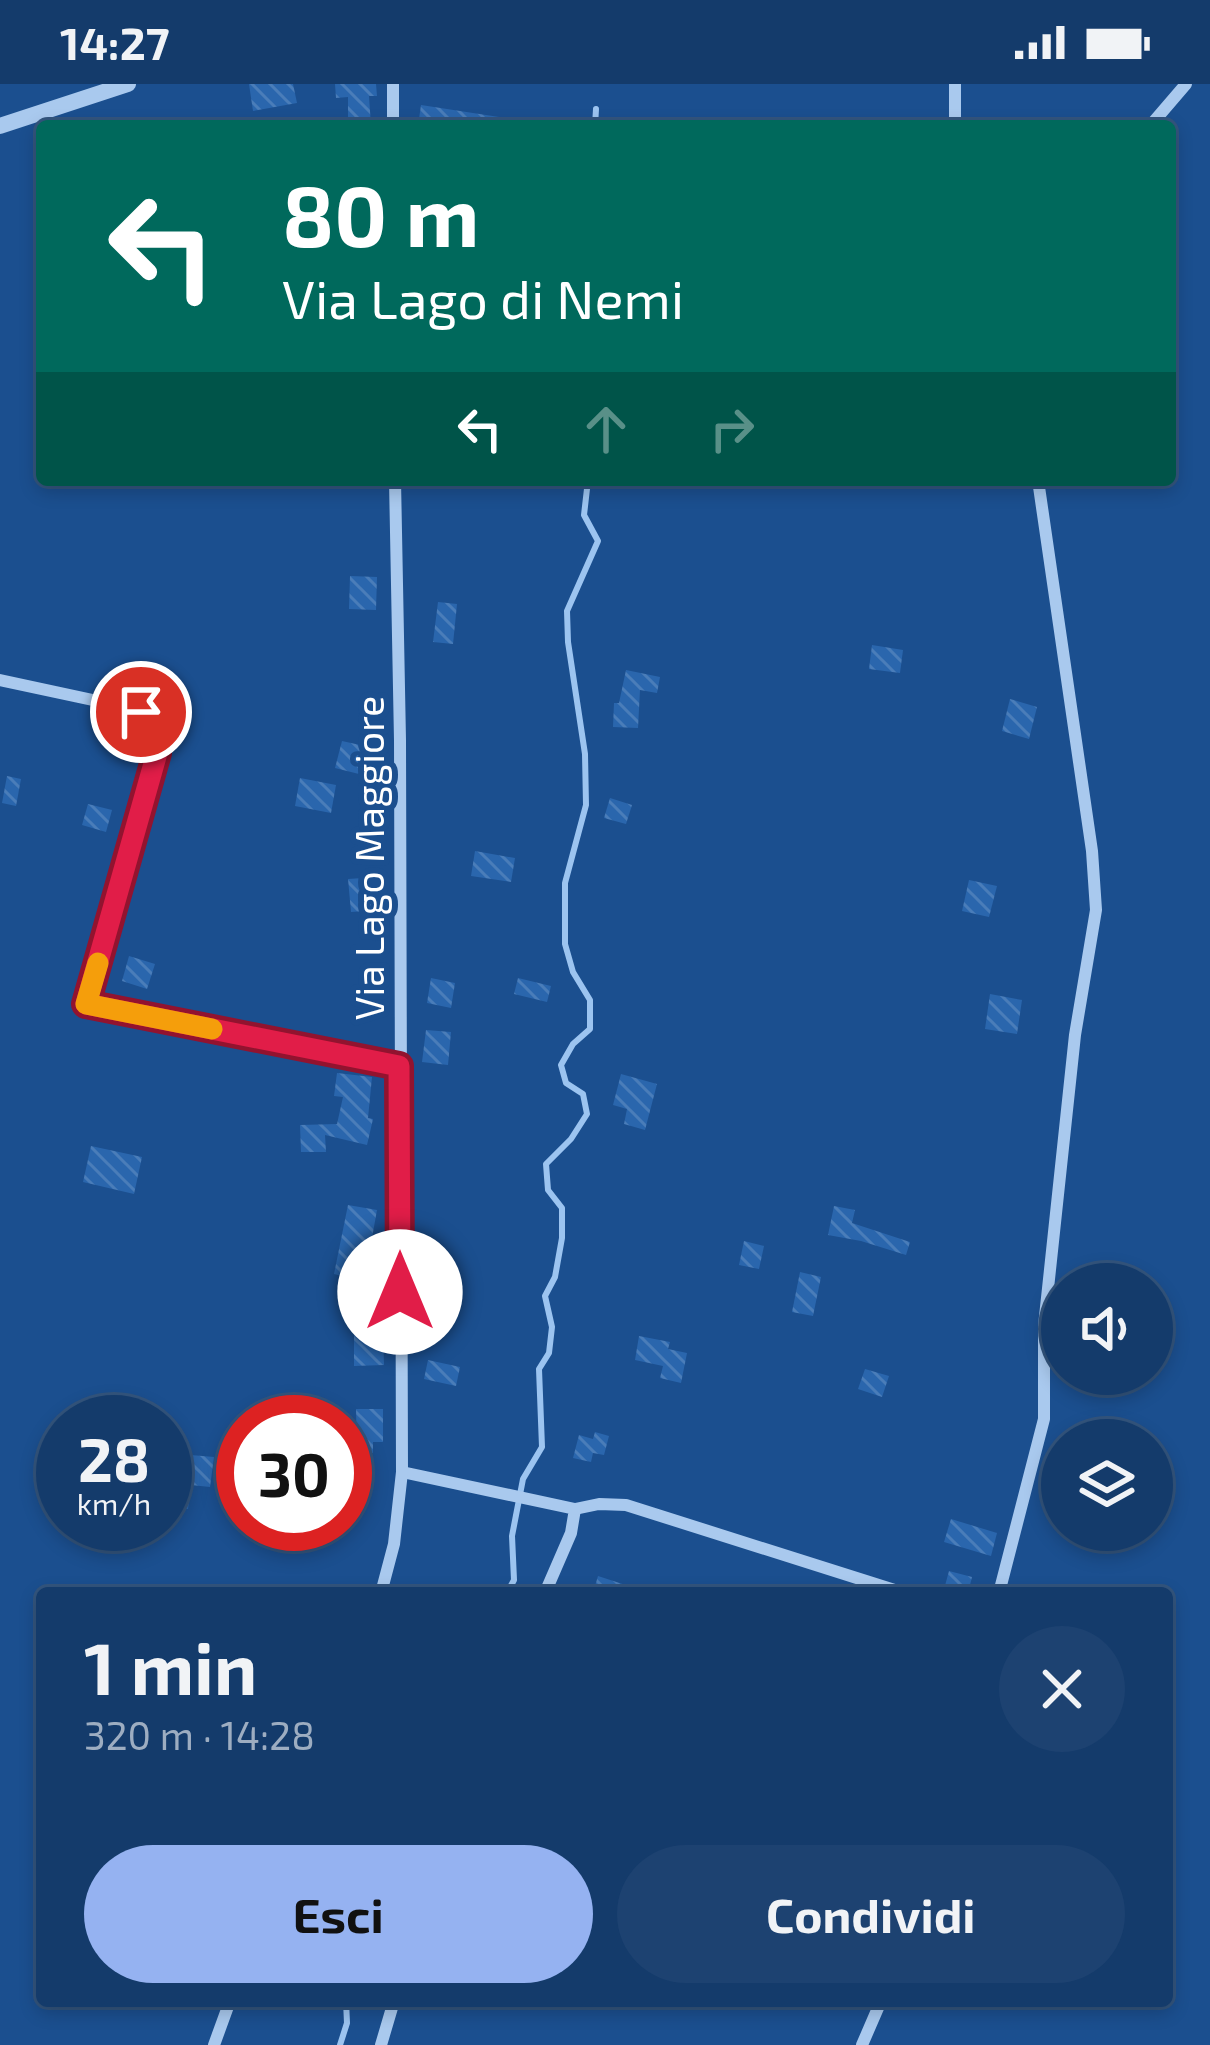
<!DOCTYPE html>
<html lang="it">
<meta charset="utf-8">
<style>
body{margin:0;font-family:"Exo 2",sans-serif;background:#1d4271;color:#f1f3f6;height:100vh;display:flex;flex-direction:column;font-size:45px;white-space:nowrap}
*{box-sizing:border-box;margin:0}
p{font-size:39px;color:#9dadc1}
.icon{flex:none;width:66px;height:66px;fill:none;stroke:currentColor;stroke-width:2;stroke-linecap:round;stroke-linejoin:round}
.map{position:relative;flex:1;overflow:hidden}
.details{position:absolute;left:36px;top:1503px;width:1137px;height:420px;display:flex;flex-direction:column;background:#143b6b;border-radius:12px;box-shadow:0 6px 18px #0003,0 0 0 3px #33557e}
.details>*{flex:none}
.banner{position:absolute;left:36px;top:36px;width:1140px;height:366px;border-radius:12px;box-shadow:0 6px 18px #0003,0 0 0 3px #33557e;background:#00695c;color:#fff;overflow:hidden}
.fabs{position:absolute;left:1041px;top:1179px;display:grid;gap:24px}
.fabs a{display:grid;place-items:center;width:132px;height:132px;border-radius:50%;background:#143b6b;box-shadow:0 6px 18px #0003,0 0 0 3px #33557e;font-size:60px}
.speed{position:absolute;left:36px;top:1311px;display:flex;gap:24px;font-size:60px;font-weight:700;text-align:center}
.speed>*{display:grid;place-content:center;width:156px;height:156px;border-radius:50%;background:#143b6b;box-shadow:0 6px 18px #0003,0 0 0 3px #33557e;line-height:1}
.speed small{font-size:30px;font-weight:400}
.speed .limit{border:18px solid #d22;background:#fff;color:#111}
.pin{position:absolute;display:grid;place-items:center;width:102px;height:102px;color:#fff;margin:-51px;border:6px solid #fff;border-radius:50%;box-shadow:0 3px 12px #0007}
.me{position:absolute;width:132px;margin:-66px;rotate:0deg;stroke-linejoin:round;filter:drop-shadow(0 0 9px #0008)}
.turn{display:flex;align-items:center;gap:42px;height:252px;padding:0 48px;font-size:54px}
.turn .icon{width:156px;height:156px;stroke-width:2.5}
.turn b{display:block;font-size:84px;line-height:102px}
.lanes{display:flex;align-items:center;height:114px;padding:0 48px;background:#0003;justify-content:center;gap:60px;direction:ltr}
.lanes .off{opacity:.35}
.round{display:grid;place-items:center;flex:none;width:126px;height:126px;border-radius:63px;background:#1d4271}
.overview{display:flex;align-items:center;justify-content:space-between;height:204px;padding:0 48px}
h1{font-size:72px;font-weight:700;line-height:90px}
.button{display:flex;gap:24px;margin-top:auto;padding:24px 48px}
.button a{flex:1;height:138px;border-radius:72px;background:#95b2f1;color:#111;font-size:48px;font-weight:700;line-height:138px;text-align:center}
.button a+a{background:#1d4271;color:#f1f3f6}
.status{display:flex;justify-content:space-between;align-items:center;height:84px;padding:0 60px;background:#143b6b;direction:ltr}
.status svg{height:33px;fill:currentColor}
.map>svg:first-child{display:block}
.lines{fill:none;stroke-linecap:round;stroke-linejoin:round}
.stream{stroke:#9cc4f0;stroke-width:6}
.building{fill:url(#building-back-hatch)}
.minor{stroke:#a9c9ee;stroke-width:12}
.tertiary{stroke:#a9c9ee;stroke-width:16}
.route-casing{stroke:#92132f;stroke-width:30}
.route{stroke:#e11d48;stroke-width:21}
.slow{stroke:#f59e0b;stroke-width:21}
.labels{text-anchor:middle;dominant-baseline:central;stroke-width:12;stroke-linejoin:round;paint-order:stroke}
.street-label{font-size:39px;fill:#fff;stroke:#1b4f8f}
</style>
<div class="status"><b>14:27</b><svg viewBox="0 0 49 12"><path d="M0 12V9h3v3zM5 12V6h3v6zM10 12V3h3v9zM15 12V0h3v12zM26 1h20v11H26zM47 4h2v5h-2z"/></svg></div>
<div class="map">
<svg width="1210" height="1961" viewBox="0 0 1210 1961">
<defs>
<pattern id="building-back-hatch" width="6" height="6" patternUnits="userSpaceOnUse" patternTransform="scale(3)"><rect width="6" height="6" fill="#2a66ad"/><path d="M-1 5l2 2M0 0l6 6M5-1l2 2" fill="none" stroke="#4a7db9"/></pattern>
</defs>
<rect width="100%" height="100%" fill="#1b4f8f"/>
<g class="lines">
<g class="stream">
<path d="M595,42L596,25"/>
<path d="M507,1509L514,1496L512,1452L523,1395L542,1363L539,1285L549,1269L552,1243L545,1212L555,1193L562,1154V1124L548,1106L546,1080L571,1055L587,1030L583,1010L566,999L561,981L573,960L590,945V916L573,888L565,860V799L586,721L585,670L568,558L567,527L598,457L584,431L588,396"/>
<path d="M340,1961L347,1939L346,1917"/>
</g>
</g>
<g class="building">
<path d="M249,0H293L297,19L253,27Z"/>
<path d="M335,0H376L377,12H369L371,42H348V13L336,14Z"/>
<path d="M421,21L499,33V42H418Z"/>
<path d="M350,492L377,493L376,526L349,525Z"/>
<path d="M438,518L457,520L453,560L433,558Z"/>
<path d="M872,561L903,566L900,589L869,585Z"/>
<path d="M626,586L660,593L657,609L640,606L638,644L613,643L614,619H619Z"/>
<path d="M1010,615L1037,623L1029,655L1002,647Z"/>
<path d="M342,657L378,665L371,693L335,684Z"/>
<path d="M7,692L21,695L16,722L2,719Z"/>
<path d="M300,694L336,701L331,729L295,722Z"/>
<path d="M610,714L632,721L626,740L604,734Z"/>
<path d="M88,720L112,726L106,748L82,741Z"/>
<path d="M475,767L515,774L511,798L471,792Z"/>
<path d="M378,793L380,826L351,828L348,795Z"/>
<path d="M969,796L997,802L989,833L962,827Z"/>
<path d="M129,872L155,880L147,905L122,897Z"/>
<path d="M431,894L455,899L451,924L427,919Z"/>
<path d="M518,894L551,902L547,918L514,910Z"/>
<path d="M990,910L1022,916L1017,950L985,945Z"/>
<path d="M426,946L451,948L448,981L422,978Z"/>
<path d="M337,989L372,993L368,1034L373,1035L367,1061L325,1051L326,1068H301L300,1041L337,1040L343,1013L334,1012Z"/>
<path d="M621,990L657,1000L645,1046L624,1040L627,1025L613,1021Z"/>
<path d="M91,1062L142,1073L134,1110L83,1098Z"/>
<path d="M348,1121L377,1126L370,1165L374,1166L367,1198L334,1190Z"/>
<path d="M834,1122L855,1126L852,1139L910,1158L906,1171L861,1157L828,1151Z"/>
<path d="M744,1157L764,1162L759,1185L739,1181Z"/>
<path d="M800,1188L821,1193L813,1232L792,1228Z"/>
<path d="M354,1247H383L384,1281L354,1282Z"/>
<path d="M639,1252L670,1258L668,1265L687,1269L681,1299L660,1294L663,1282L635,1276Z"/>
<path d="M428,1276L460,1283L456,1302L424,1295Z"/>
<path d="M865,1285L889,1292L882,1313L858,1305Z"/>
<path d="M356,1325H383V1358H373V1369L357,1370Z"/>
<path d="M595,1348L609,1352L604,1371L593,1369L591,1378L573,1374L579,1351L593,1355Z"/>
<path d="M179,1370L214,1373L210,1403L191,1401L188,1425L165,1423V1389L177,1391Z"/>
<path d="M951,1435L997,1449L991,1472L944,1458Z"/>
<path d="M949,1487L972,1493L968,1509H943Z"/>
<path d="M598,1492L641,1506V1509H593Z"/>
</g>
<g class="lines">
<g class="minor">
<path d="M955,0V42"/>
<path d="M393,42V0"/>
<path d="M1150,42L1186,0"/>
<path d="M0,596L130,624C152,632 160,646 157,669L86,920L399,983"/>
<path d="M402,1388L575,1425L571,1449L545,1509"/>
<path d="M575,1425L599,1420L626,1421L904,1509"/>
<path d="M381,1509L394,1460L402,1388L400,656L395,396"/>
<path d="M999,1509L1044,1335V1242L1075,951L1096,826L1092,767L1038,396"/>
<path d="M214,1961L230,1917"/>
<path d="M381,1961L394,1917"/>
<path d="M862,1961L881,1917"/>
</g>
<path class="tertiary" d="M0,42L128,0"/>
</g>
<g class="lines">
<defs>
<path id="route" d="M141,628C156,639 159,652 157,669L86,920L399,982L400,1208"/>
</defs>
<use href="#route" class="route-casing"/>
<use href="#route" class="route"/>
<path class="slow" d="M98,879L86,920L212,945"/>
</g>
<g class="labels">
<g class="street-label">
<text transform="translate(368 774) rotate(-90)">Via Lago Maggiore</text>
</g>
</g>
</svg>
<div class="fabs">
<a><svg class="icon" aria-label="sound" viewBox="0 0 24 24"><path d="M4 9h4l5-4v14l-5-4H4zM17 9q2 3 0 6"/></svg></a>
<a><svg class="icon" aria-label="layers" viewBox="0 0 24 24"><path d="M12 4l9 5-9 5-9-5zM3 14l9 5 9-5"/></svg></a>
</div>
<div class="speed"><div>28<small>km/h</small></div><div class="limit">30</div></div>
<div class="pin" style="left:141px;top:628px;background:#d93025"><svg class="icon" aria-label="arrive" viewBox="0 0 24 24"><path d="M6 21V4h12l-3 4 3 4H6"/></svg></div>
<svg class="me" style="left:400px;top:1208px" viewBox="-20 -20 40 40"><circle r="19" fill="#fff"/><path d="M0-13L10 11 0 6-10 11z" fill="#e11d48"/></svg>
<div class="banner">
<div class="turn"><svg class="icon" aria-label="left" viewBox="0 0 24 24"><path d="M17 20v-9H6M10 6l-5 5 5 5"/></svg><div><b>80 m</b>Via Lago di Nemi</div></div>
<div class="lanes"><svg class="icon" aria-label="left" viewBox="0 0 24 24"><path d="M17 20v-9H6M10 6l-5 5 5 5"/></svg><svg class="icon off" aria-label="ahead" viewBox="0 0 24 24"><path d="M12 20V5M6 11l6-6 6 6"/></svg><svg class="icon off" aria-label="right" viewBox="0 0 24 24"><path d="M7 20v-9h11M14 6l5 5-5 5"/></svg></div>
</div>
<section class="details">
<div class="overview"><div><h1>1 min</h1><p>320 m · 14:28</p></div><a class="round"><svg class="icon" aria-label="close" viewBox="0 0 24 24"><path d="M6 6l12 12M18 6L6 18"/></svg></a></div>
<div class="button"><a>Esci</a><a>Condividi</a></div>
</section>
</div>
